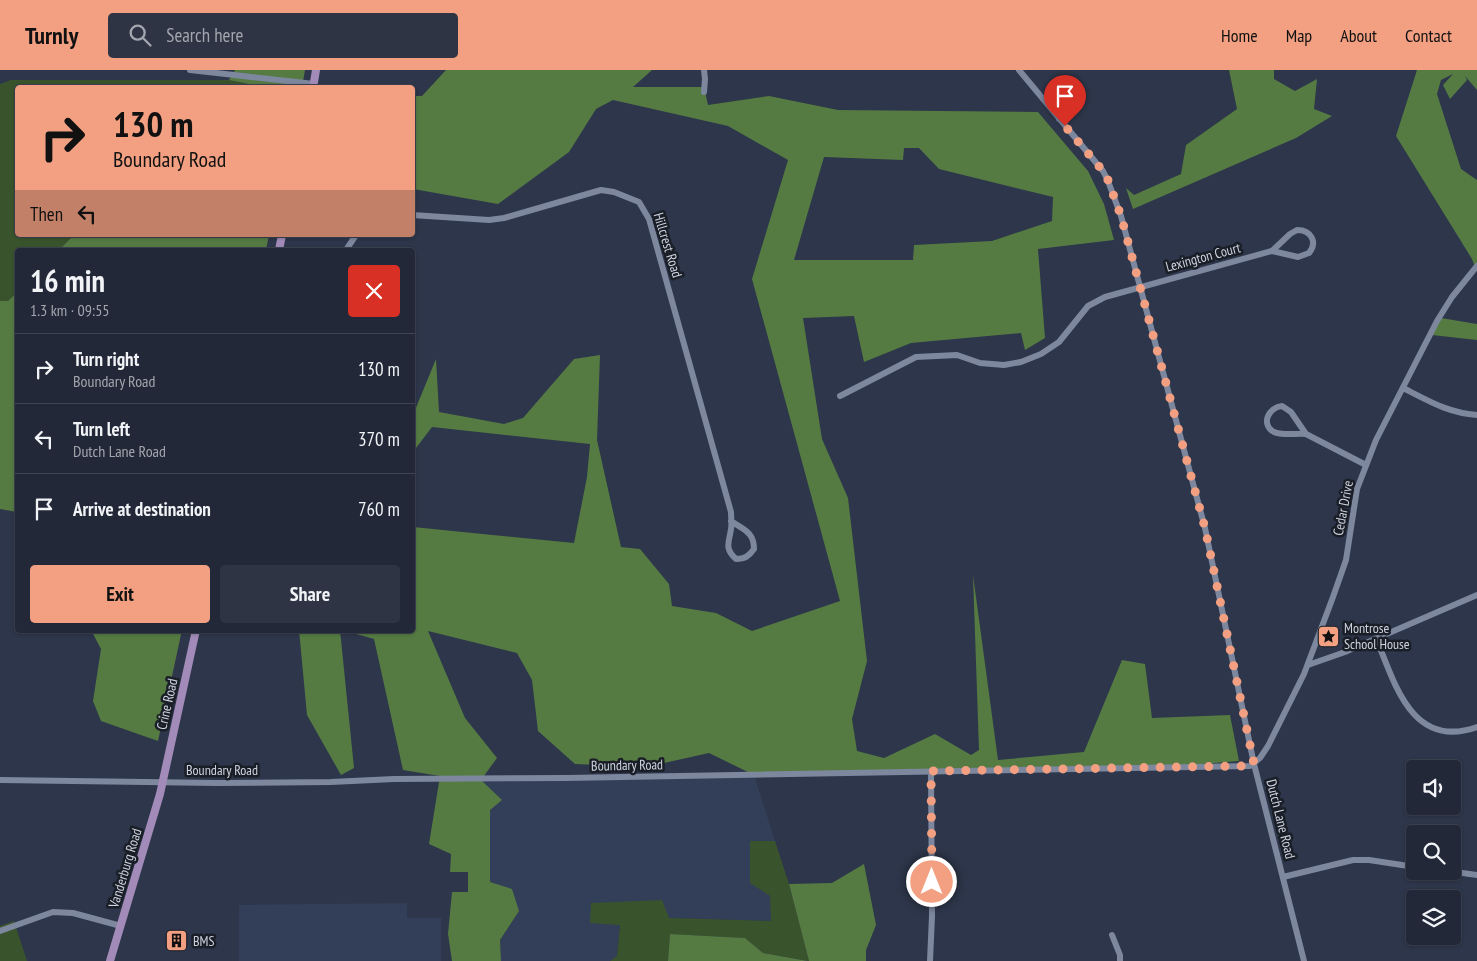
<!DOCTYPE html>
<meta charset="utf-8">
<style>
body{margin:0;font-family:"PT Sans Narrow",sans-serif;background:#2e3443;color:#f1f3f6;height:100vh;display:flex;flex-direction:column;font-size:19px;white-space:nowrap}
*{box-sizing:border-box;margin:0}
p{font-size:16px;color:#a2a6ae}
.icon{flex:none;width:28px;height:28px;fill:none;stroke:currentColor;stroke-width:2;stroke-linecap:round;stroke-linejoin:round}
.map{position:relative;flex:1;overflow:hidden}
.sheet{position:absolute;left:15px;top:178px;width:400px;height:385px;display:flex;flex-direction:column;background:#222838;border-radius:5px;box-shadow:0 1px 4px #0004,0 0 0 1px #3f4453}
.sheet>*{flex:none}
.top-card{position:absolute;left:15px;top:15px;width:400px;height:152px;border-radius:5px;box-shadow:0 1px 4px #0004,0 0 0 1px #3f4453;background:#f2a081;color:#111;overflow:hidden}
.controls{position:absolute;left:1406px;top:690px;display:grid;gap:10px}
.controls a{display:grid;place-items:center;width:55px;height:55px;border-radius:5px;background:#222838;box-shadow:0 1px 4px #0004,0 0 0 1px #3f4453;font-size:25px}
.pin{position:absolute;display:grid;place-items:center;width:42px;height:42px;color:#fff;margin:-51px -21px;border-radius:50% 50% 50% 0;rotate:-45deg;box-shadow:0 0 5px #0007}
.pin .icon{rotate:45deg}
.me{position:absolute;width:55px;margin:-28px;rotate:0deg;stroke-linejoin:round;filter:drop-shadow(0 0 4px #0008)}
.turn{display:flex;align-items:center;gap:18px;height:105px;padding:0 15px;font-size:22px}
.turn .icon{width:65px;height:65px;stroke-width:2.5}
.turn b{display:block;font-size:35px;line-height:42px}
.then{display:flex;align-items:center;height:48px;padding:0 15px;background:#0003;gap:10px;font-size:19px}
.round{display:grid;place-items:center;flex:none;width:52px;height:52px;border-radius:5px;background:#2e3443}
.overview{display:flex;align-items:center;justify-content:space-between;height:85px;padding:0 15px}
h1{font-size:30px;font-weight:700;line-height:38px}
.button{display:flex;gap:10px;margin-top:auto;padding:10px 15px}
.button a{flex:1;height:58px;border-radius:5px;background:#f2a081;color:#111;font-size:20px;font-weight:700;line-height:58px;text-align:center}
.button a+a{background:#2e3443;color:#f1f3f6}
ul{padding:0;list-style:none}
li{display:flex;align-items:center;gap:15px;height:70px;padding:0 15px;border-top:1px solid #3f4453}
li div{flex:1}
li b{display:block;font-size:19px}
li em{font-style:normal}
header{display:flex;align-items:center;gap:30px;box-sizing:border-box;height:70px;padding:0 25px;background:#f2a081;color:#111}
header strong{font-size:24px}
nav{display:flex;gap:28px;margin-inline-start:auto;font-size:18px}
.search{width:350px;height:45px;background:#2e3443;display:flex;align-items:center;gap:12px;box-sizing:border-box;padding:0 18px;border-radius:5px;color:#a2a6ae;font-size:19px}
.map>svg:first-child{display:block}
.built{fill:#333f58}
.green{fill:#39542d}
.forest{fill:#557b43;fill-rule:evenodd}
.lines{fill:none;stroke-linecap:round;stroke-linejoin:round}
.minor{stroke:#7d879e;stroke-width:6}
.major{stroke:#a28bb8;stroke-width:8}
.route{stroke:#f2a081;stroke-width:9;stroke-dasharray:0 16.2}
.labels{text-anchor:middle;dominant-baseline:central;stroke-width:5;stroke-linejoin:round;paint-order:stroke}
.street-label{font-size:14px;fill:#cdd3df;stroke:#1a1e27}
.poi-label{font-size:14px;fill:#cdd3df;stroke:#1a1e27;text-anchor:start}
</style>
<header>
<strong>Turnly</strong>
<div class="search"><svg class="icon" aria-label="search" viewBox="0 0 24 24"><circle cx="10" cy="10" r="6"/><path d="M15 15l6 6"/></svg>Search here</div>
<nav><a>Home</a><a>Map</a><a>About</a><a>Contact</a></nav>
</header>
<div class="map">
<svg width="1477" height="891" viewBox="0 0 1477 891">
<rect width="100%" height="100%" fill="#2d364a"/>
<g class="built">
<path d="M755,708L775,771H750L770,826L772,851L669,848L620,854L617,886L610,891H501L500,870L519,841L490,812V740L482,709Z"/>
<path d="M407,833V848H441V891H239V835Z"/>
</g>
<g class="green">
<path d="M11,10H229L263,17L18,18V165H74L59,180H18L17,222L8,231H0V14Z"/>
<path d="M750,771H775L789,814L809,891L763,883L745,868L670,864L668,891H610L617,886L620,855L590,853L591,833L662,830L669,848L771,851L770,826L750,813Z"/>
<path d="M14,851L27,891H0V856Z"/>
</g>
<g class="forest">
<path d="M235,0H305L302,17H263L229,10Z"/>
<path d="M446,0H652L633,17H704L708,35L769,26L838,40L1038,42L1088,101L1104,134L1114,170L1038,179L1045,268L1025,280L1021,263L911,273L864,292L854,246L803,248L822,369L848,428L867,591L852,649L857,681L884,688L935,664L971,685L979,680L973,505L998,690L1084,682L1122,590L1145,594L1152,648L1230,645L1239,691L1166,697L754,705L709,683L646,697L575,694L538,661L532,610L517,583L428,561L465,648L497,688L481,710L502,730L490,740V812L512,819L519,841L500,870L501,891H452L448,864L452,822H468V802H450L451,784L429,774L440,706L403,700L374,569L342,560H412L413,457L574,473L587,407L590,374L432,357L413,382V345L436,289L439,342L504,354L523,348L574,289L600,285L597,370L621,477L640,479L669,514L672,536L716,543L752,561L840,531L752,209L788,90L728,56L613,30L596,39L569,82L498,134L413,119V26H422ZM904,78H919L939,99L1053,127L1052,151L992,171L914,175L913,190H794L824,87L903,90Z"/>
<path d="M1229,0H1274V9L1295,21L1317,9L1314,39L1332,46L1296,68L1133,139L1126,118L1134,125L1181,104L1186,75L1237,39Z"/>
<path d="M1417,0H1477V20L1465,6L1467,10L1450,29L1443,15L1453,4L1441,10L1437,24L1461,99L1477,110V202L1472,189L1396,66Z"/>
<path d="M74,165H269L266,180H59Z"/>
<path d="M17,222V442L0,439V231H8Z"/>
<path d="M1441,248L1477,254V270L1432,265Z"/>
<path d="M91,560H182L158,671L101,651L93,631L101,579Z"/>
<path d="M299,560H340L354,698L341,705L307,645Z"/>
<path d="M864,794L876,855L866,880V891H809L789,814L832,813Z"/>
<path d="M670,864L745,868L763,883L808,891H668Z"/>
</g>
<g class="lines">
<g class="minor">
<path d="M190,0L314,14"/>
<path d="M1019,0L1103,101L1108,111L1121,146L1205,458L1254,694L1304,891"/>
<path d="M704,22L705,9L704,0"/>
<path d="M1059,49L1076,36L1080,30"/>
<path d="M412,145L489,150L504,148L601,120L614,122L639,132L649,149L731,442C731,447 732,454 731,459C729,473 724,478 736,489C745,489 749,486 754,479C754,462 744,460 731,451"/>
<path d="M1297,160C1311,160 1318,172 1309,183L1298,187L1272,181L1290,164Z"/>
<path d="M346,180L356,165"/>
<path d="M1403,318C1429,331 1448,343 1477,345"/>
<path d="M840,326L916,287L957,285L980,293L1004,295L1021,292L1041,284L1059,272L1088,236L1105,227L1272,181"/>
<path d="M1282,336L1291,342L1306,364C1297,363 1282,366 1274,362C1260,354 1269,337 1282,336Z"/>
<path d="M1306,364L1366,395"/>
<path d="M1376,568C1395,614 1412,680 1477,657"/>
<path d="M1308,595L1345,582L1477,525"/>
<path d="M0,710L217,713L331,712L394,709L566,708L1250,696L1260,688L1268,676L1304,604L1333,527L1346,490L1357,419L1376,370L1437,251L1452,227L1477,196"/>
<path d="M1448,801L1477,805"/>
<path d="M1283,807L1353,790H1369L1415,797"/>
<path d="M0,861L53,842L73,843L121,856"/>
<path d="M1112,865L1120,885V891"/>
<path d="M930,891L932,846L931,701"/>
</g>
<g class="major">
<path d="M313,18L316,0"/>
<path d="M279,180L282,165"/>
<path d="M110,891L160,724L196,560"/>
</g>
</g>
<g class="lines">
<path class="route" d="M932,812L931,701L1245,696L1254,694L1205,458L1121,146L1108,110L1103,101L1065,56"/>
</g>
<defs>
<symbol id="sight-square" viewBox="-11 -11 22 22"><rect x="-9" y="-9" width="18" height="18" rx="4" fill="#f2a081" stroke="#1a1e27"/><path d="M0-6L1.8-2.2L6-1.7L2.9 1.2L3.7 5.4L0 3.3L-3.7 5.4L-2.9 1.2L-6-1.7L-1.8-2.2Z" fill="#111"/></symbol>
<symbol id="building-square" viewBox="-11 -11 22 22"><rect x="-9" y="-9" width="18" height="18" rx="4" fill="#f2a081" stroke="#1a1e27"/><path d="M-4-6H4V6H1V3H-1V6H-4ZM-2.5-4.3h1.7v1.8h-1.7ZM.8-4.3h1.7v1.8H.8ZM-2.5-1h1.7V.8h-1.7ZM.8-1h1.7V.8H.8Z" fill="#111"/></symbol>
</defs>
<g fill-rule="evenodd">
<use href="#sight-square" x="1316" y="554" width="25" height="25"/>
<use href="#building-square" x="164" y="858" width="25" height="25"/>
</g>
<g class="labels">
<g class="street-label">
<text transform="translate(668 175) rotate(73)">Hillcrest Road</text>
<text transform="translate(1203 187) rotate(-15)">Lexington Court</text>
<text transform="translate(1343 438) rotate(-79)">Cedar Drive</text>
<text transform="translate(167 634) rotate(-77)">Crine Road</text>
<text transform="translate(627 695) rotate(-1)">Boundary Road</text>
<text x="222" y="700">Boundary Road</text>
<text transform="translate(1281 749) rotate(76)">Dutch Lane Road</text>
<text transform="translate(125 798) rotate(-73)">Vanderburg Road</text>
</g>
<g class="poi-label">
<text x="1344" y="558">Montrose<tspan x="1344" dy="16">School House</tspan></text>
<text x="193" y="871">BMS</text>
</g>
</g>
</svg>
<div class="controls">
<a><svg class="icon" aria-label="sound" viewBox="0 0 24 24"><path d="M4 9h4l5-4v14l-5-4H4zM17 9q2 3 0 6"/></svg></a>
<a><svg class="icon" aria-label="search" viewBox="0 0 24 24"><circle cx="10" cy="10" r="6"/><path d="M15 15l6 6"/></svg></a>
<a><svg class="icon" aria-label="layers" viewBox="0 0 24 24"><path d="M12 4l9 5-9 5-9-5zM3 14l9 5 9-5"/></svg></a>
</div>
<div class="pin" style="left:1065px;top:56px;background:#d93025"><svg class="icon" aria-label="arrive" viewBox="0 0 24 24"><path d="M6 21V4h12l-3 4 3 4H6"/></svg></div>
<svg class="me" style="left:932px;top:812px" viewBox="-20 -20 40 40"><circle r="17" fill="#f2a081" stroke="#fff" stroke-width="3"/><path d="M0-11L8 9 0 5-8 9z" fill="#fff"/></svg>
<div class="top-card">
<div class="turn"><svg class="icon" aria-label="right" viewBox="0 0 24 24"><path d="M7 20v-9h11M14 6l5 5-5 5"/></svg><div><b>130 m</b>Boundary Road</div></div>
<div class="then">Then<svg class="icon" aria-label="left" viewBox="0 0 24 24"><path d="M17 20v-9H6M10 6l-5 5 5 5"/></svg></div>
</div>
<section class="sheet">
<div class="overview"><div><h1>16 min</h1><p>1.3 km · 09:55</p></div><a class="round" style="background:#d93025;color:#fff"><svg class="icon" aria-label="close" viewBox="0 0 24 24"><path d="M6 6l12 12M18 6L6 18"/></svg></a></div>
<ul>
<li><svg class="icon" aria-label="right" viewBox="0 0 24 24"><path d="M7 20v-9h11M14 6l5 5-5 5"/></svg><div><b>Turn right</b><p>Boundary Road</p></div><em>130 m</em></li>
<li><svg class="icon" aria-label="left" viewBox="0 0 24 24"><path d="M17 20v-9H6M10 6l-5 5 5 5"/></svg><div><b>Turn left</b><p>Dutch Lane Road</p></div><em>370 m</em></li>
<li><svg class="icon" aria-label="arrive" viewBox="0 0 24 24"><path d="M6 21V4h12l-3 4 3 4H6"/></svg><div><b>Arrive at destination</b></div><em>760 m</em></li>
</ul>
<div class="button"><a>Exit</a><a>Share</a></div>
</section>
</div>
